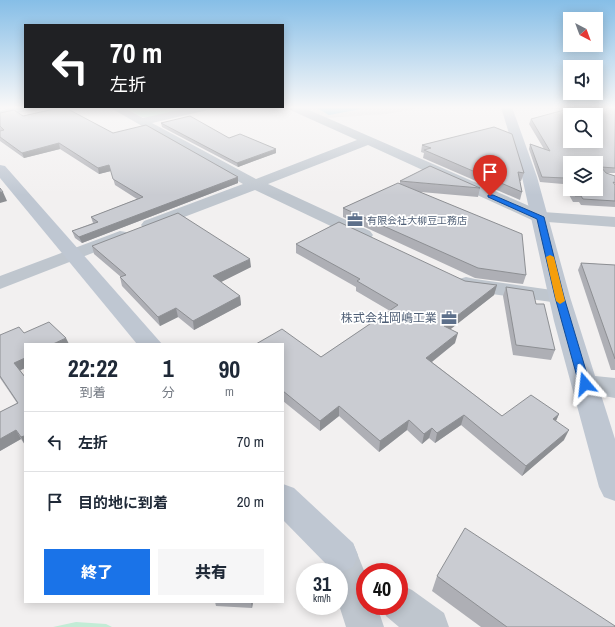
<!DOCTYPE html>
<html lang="ja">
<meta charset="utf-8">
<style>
body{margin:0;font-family:"Archivo Narrow","Noto Sans JP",sans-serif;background:#f6f6f7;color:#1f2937;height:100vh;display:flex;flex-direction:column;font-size:15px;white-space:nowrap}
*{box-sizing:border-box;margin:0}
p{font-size:13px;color:#747a83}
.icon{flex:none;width:22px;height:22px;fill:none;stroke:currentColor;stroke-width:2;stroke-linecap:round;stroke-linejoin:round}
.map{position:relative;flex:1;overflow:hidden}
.sheet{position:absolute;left:24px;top:343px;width:260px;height:260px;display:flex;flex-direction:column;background:#fff;border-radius:0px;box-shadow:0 2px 10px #0003}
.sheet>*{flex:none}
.top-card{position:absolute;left:24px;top:24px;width:260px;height:84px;border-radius:0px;box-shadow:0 2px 10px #0003;background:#202124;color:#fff;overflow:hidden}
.needle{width:26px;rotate:139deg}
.buttons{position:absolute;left:563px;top:12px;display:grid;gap:8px}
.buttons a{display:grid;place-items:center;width:40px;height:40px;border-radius:0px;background:#fff;box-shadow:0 2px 10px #0003;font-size:20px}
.speed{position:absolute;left:296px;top:563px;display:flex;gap:8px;font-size:20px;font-weight:700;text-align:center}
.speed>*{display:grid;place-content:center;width:52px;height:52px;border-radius:50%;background:#fff;box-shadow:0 2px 10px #0003;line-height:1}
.speed small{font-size:10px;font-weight:400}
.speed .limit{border:6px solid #d22;background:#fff;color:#111}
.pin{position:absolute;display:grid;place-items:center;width:34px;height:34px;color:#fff;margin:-41px -17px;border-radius:50% 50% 50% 0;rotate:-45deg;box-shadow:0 0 4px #0007}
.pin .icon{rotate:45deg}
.me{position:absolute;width:44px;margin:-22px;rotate:343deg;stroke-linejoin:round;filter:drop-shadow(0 0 3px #0008)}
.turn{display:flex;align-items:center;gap:14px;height:84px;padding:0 20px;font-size:18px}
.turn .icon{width:52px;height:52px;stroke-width:2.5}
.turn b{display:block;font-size:28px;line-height:34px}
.eta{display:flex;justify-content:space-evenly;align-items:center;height:68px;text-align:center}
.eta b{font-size:24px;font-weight:800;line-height:28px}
.primary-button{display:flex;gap:8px;margin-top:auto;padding:8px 20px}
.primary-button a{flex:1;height:46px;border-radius:0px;background:#1a73e8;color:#fff;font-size:16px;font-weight:800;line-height:46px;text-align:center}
.primary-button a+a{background:#f6f6f7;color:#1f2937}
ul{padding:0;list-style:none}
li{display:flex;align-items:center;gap:12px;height:60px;padding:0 20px;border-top:1px solid #e0e1e3}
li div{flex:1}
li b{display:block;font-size:15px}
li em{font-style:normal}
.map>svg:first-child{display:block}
.education{fill:#e3e1e1}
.green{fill:#c3ecd6}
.water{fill:#93cde5}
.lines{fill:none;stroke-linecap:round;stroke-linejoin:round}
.street{fill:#bfc6ce;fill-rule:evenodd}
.secondary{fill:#bfc7d2;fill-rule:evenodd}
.wall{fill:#aeafb5;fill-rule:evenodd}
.shaded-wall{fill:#8d8f93}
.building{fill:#caccd2;stroke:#8d8f93;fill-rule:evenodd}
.route{fill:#1a73e8;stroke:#114b97}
.slow{fill:#f59e0b}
.labels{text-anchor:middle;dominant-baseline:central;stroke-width:3.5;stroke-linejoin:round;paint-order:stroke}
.far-service-label{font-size:10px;fill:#4e5e75;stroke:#fff;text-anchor:start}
.service-label{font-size:12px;fill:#4e5e75;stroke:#fff;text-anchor:end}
</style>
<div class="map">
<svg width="615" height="627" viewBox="0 0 615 627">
<rect width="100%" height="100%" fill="#f2f0f0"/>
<path class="education" d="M300,107H424L387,114L325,118Z"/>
<g class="green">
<path d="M123,107L144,109L198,107L149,118L142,117Z"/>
<path d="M76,622L106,624L112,627H53Z"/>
</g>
<path class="water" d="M315,107H357L361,109L329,115Z"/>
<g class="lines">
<g class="street">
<path d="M16,107H37L36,109L0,117V111Z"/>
<path d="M109,107H123L143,118L192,107H213L212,109L152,123L256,179L357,140L288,109L287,107H302L543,212L615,217V227L534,221L368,145L268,184L370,231L373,235L370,239L364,240L358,239L255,190L150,230L144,229L141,225L144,221L243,184Z"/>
<path d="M120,231L126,232L129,236L126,240L0,289V276Z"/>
<path d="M466,277L475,279L566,292L570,297L566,302L559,303L470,291L459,287L456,283L459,279Z"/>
<path d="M585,375L615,378V398L576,391L572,384L576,377Z"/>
<path d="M341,538L353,543L365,573V606H377L384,627H346L339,605V572H329L324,555L329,543Z"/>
<path d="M399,584L412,590L444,613L449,627H399L386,616L382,606H399Z"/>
</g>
<g class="secondary">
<path d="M501,107H512L537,177L570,297L615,439V501L604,497L599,487L554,321L522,177Z"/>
<path d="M0,165L5,166L162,344H137L0,178Z"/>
<path d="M283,484L294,488L353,543L358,555L353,567L341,572L329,567L283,520Z"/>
</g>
</g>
<g class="wall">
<path d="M615,107V173H606L615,176L614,185H615V207L581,205L579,202H573L563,184L540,182L529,149L530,144L544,149L529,124L531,119ZM570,163L596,189H570Z"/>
<path d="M0,113L23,116L113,133L238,183L82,243L75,238L72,231L93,223L91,217L137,199L115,185L111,171L99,174L60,149L24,158L0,141Z"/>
<path d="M161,123L229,138L276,153L238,167L162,127Z"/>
<path d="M422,145L524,173L521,181H520L522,192L520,200L423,158L424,153L421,152Z"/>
<path d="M400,181L480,188L478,197L421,192L526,275L523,284L475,278L343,217V208L400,183Z"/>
<path d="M296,244L465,281L497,285L494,295L450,329L455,343L432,362L502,416L559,414L556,421L564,440L522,476L461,425L435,443L429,438L422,444L407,430L379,452L339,416L320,431L283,401V344L321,357L390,311L356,291V287L296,253Z"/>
<path d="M92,246L251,267L221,282L240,296L241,305L194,330L178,317L160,326L122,286L120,277H121L94,254Z"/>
<path d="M581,263L615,265V370H611L578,270Z"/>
<path d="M506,287L536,304L555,350L551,360L513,355L503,296Z"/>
<path d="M0,335L25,344V368L20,370L25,377V445L21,439L0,451V412L17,403L0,378Z"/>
<path d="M437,576L615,627H481L432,591Z"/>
<path d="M215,602H253L252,608L216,606Z"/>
</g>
<g class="shaded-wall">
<path d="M59,143L60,149L24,158L22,153Z"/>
<path d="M276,149V153L238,167L237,163Z"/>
<path d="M109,165L111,171L99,174L98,168Z"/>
<path d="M238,177V183L82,243L79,237Z"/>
<path d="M0,192H3L7,201L0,203Z"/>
<path d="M250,259L251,267L215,285L213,276Z"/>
<path d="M497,285L494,295L442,336L444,326Z"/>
<path d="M240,296L241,305L194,330L193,321Z"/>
<path d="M176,308L178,317L160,326L158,317Z"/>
<path d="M458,333L455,343L424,368L426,358Z"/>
<path d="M66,338L69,344H53Z"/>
<path d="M25,358V368L19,371L14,363Z"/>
<path d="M339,406V416L320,431V421Z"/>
<path d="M559,414L554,425L553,419Z"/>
<path d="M464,415L461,425L435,443L437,433Z"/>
<path d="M409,420L407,430L379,452L380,441Z"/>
<path d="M432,428L429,438L422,444L424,434Z"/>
<path d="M16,430L21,439L0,451V439Z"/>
<path d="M569,430L564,440L522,476L526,466Z"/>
<path d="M24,436L25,438V445L21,437Z"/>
<path d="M251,602H253L252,608Z"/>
</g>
<g class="building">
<path d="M63,107H64L113,133L146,125L238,177L79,237L72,231L98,222L91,217L143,197L113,179L109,165L98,168L59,143L22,153L0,137V131L4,130L0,126V113L14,110L23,116Z"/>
<path d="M575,107H615V168L601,167L606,173L615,176V183L613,182L615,185V201L583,199L581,196H575L571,189H596V163H570V187L565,178L542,177L530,144L550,151L531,119ZM570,115H596V141H570Z"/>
<path d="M190,116L229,138L240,134L276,149L237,163L161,123Z"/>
<path d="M494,127L512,134L524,173L518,172L522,192L424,150L431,148L422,145Z"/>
<path d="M430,166L480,188L400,181Z"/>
<path d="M398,183L522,234L526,275L478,268L343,208Z"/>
<path d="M0,188L3,192H0Z"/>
<path d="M178,213L250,259L213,276L240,296L193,321L176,308L158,317L120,277L126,275L92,246Z"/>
<path d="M339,222L465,281L497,285L444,326L458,333L426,358L502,416L531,395L559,414L553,419L569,430L526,466L464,415L437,433L432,428L424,434L409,420L380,441L339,406L320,421L283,391V344H256L282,329L321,357L398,305L357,281L360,279L296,244Z"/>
<path d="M581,263L615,265V359Z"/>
<path d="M506,287L533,291L536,304H544L555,350L516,345Z"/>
<path d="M49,322L66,338L53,344H25V358L14,363L25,377V437L24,436L21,437L16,430L0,439V412L18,403L0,376V335L19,327L24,333Z"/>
<path d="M465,528L615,626V627H507L437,576Z"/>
</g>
<linearGradient id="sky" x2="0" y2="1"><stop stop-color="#86bee7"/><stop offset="0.55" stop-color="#f9f8f8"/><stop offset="1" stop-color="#f9f8f8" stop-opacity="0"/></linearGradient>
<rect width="615" height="195" fill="url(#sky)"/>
<path class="route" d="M488,195H493L544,217L564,297L590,384L589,387H581L579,384L555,297L537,219L488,197Z"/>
<path class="slow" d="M550,255L554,257L565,301L560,304L556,301L546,257Z"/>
<defs>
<symbol id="office-bare" viewBox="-9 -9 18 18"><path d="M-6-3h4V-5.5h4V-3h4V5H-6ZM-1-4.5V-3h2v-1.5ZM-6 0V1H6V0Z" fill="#5c6f8a" stroke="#fff" stroke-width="2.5" paint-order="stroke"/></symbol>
</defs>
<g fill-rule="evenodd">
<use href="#office-bare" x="344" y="209" width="22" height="22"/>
<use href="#office-bare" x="438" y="307" width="22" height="22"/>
</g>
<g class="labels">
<g class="far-service-label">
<text x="367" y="220">有限会社大柳豆工務店</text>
</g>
<g class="service-label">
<text x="437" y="318">株式会社岡嶋工業</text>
</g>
</g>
</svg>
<div class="buttons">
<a><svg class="needle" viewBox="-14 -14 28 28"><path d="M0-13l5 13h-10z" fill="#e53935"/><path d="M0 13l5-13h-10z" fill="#747a83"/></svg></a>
<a><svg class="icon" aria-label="sound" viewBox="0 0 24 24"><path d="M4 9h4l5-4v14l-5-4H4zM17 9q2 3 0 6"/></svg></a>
<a><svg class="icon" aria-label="search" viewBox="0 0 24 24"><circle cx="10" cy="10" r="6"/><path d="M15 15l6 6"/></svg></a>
<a><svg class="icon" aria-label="layers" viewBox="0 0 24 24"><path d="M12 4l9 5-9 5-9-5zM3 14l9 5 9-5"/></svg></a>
</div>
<div class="speed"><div>31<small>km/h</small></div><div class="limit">40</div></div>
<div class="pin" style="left:490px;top:196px;background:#d93025"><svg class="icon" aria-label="arrive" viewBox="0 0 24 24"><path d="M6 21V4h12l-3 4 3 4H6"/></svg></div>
<svg class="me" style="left:585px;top:384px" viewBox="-20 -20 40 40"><path d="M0-17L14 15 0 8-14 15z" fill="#1a73e8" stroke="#fff" stroke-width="4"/></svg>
<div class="top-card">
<div class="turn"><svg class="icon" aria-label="left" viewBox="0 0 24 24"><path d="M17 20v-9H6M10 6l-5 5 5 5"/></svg><div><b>70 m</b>左折</div></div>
</div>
<section class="sheet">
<div class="eta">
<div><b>22:22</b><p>到着</p></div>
<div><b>1</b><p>分</p></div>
<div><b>90</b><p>m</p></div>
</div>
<ul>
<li><svg class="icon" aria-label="left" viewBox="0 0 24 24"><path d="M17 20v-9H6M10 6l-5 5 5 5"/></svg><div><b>左折</b></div><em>70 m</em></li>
<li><svg class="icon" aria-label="arrive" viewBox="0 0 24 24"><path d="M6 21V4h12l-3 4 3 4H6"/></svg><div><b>目的地に到着</b></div><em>20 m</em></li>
</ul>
<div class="primary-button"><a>終了</a><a>共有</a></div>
</section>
</div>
